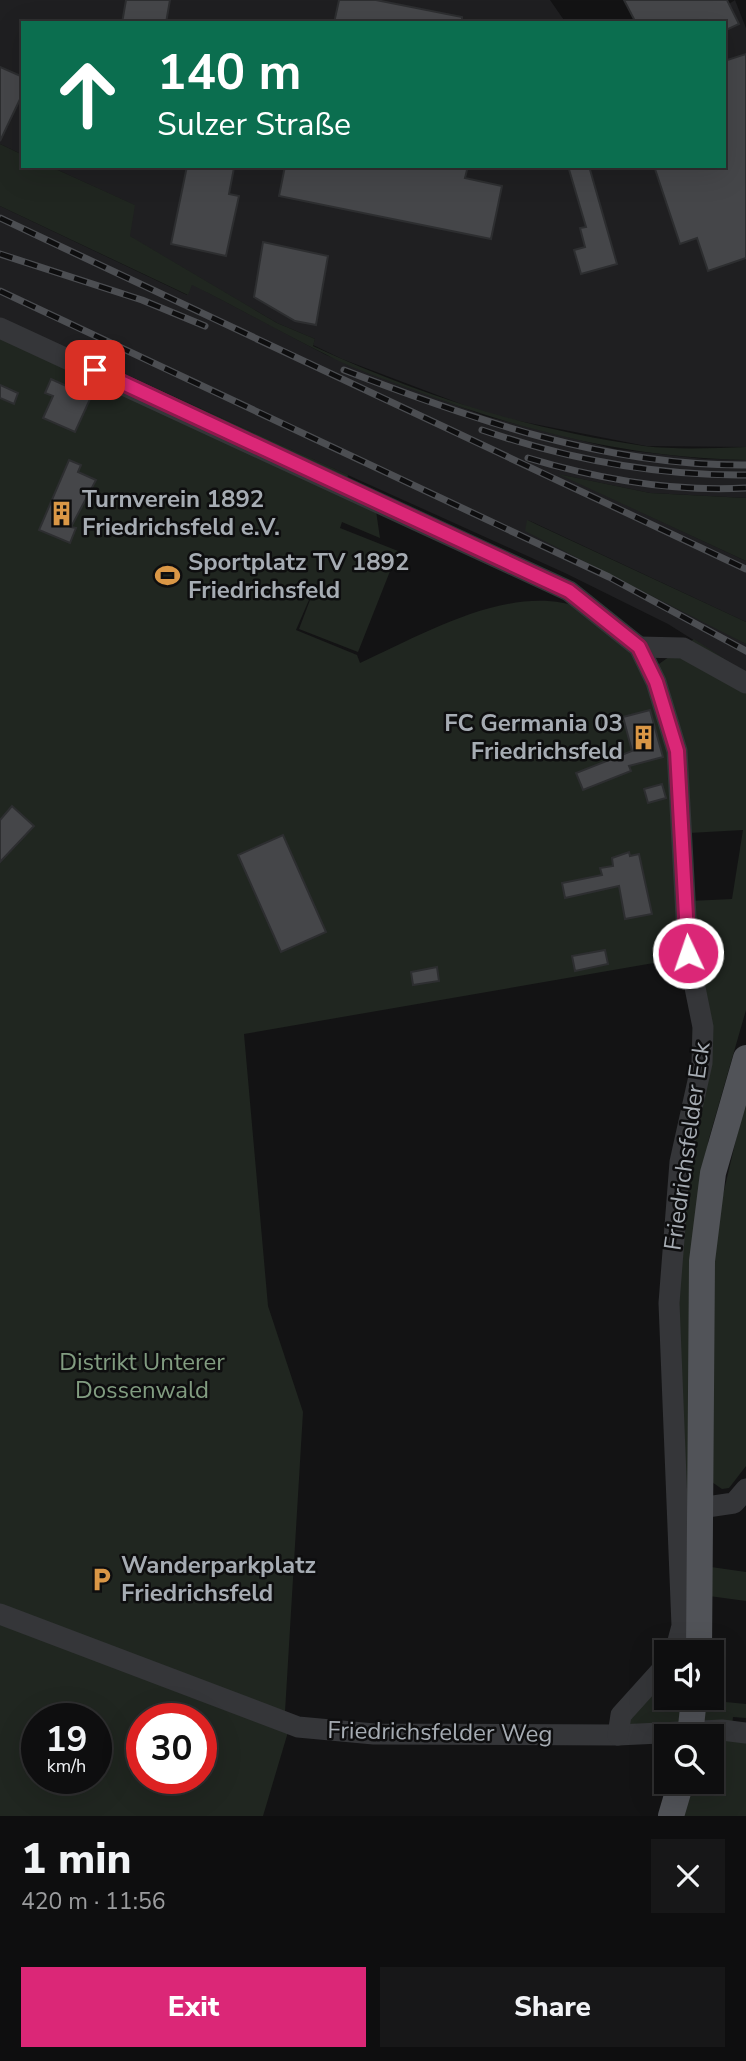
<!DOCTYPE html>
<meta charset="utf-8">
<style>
body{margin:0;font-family:"Nunito Sans",sans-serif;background:#171718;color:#f1f3f6;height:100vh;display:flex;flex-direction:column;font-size:26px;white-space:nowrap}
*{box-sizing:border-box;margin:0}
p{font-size:23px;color:#9b9c9e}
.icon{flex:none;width:38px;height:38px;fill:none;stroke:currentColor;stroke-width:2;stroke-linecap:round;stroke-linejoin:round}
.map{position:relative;height:1816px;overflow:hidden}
.side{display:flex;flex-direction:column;background:#0e0e0f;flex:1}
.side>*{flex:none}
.banner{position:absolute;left:21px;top:21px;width:705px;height:147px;border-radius:0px;box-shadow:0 7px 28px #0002,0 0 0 2px #2e2e2f;background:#0b6e4f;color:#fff;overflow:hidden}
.fabs{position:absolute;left:654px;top:1640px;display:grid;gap:14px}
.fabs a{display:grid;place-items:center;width:70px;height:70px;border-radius:0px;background:#0e0e0f;box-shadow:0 7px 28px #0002,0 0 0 2px #2e2e2f;font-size:35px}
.speed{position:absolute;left:21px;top:1703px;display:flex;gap:14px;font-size:35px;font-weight:700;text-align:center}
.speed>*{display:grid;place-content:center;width:91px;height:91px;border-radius:50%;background:#0e0e0f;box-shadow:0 7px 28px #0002,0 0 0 2px #2e2e2f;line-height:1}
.speed small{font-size:18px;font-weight:400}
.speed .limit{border:10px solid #d22;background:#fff;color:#111}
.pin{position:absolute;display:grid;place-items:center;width:60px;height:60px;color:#fff;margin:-30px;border-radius:14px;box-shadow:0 4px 10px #0006}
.me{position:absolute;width:77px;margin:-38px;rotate:357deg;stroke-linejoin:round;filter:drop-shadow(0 0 5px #0008)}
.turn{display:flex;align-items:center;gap:24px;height:147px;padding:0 21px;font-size:32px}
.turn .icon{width:91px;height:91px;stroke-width:2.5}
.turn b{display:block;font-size:49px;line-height:60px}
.round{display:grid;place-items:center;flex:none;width:74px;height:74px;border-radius:0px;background:#171718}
.head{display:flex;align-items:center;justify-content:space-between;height:119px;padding:0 21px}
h1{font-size:42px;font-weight:800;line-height:52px}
.action{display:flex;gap:14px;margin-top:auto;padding:14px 21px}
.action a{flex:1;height:80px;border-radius:0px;background:#db2777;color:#fff;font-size:28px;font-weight:800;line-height:80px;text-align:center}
.action a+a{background:#171718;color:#f1f3f6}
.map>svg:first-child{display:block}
.built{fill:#1f1f21}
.green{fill:#202620;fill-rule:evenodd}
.building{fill:#454649;stroke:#2d2e30;stroke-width:2}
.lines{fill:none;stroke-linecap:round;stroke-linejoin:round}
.minor{stroke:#353639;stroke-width:21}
.major{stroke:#515358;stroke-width:26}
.rail-casing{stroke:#4c4e52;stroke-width:7}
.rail{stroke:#0e0e0f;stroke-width:4.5;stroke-dasharray:13;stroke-linecap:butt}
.route-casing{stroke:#8e194d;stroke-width:18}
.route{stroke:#db2777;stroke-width:12}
.labels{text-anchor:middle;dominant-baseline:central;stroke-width:5;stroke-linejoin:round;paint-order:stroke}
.poi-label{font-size:24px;font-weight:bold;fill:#a6acb3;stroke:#0e0e0f;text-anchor:start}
.street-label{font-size:24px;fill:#a6acb3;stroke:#0e0e0f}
.park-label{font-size:24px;fill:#819c80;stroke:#0e0e0f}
</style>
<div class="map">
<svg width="746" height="1816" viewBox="0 0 746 1816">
<rect width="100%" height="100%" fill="#131314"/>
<g class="built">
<path d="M0,0H550L566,23H23V155L0,144Z"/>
<path d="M735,0L746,28V447L646,446L534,424L490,415L342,359L313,345L315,339L277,323L129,236L134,205L49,166H724V23H700Z"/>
<path d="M0,206L187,295L192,284L326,355L485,416L615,449L704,459L746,460V498L650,493L562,475L746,561V622L528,520L746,644V673L668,624L565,573L0,318Z"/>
</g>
<g class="green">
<path d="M0,144L23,155V166H49L135,205L130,236L277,323L315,339L313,346C418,395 530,430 644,446C678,450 713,448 746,447V460C630,458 522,431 414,390C384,379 353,369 325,354C280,332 237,307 192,285L188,295L0,206Z"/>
<path d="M0,318L348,475L345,492L375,504L380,538L342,522L340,528L398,551L358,652L299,629L318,579L296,630L357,655L360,663C422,635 514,580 583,609C611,621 628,649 645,674L694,639L746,673V1010L708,1142L690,1652H680L673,1305L691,1129L694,956L244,1034L268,1306L303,1412L285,1712L288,1732L263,1816H0ZM743,830L732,899L690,901L689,833ZM37,1718H96V1778H37ZM142,1718H201V1778H142Z"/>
<path d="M558,474L650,493L746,498V561Z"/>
<path d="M527,520L746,622V644L525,531Z"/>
<path d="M746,1097V1466L729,1488L722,1489L709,1480L714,1233Z"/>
<path d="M711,1567L746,1572V1601L709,1596Z"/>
<path d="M667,1671V1698H684L679,1727L630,1725V1719Z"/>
<path d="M705,1700L746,1704V1718L733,1717L732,1726L704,1722Z"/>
<path d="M712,1736L746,1737V1816H681L690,1782H712Z"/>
</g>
<g class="building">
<path d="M126,0H170L166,23H122Z"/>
<path d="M339,0H376L462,17V23H334Z"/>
<path d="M624,0H727L739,24L724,31V23H636Z"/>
<path d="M746,54V258L708,271L697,238L680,244L654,166H724V61Z"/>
<path d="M0,67L23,77V93L0,141Z"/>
<path d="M187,166L234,168L229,194L239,196L226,256L171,244Z"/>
<path d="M285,166H468L465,178L502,186L491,239L279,196Z"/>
<path d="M568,166H589L617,264L581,274L574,250L585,247L580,228L586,227Z"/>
<path d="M263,242L328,256L316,325L295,321L254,297Z"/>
<path d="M51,379L91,397L75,432L43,418L53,396L45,393Z"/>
<path d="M0,385L18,393L14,404L0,398Z"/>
<path d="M69,460L81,465L78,472L96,480L71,527L76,528L70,543L39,530Z"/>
<path d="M650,710L663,757L629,766L631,771L583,790L576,773L632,751L623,717Z"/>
<path d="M662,784L666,798L648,803L644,789Z"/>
<path d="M12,806L34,826L0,862V820Z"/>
<path d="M283,835L326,932L281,952L238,855Z"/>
<path d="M629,852L630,856L639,854L652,914L625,919L619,886L565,898L562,883L602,875L600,868L613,866L612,858Z"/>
<path d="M605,950L608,964L575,971L572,956Z"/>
<path d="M437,967L439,981L413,985L411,972Z"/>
</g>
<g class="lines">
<g class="minor">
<path d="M0,328L569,591L639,647L656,682L677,751L688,953L703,1027L702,1063L680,1162L669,1303L682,1626L675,1652"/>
<path d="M639,647L683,648L746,683"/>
<path d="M700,1508L734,1503L746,1489"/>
<path d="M0,1614L298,1727L374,1734L618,1735L722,1730L746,1733"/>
<path d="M618,1735L621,1715L667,1664"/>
</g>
<g class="major">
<path d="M699,1652L702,1261L713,1173L746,1058"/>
<path d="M690,1736L694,1698"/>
<path d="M671,1816L681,1782"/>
</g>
<defs>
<g id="rail">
<path d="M0,218L746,569"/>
<path d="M0,254L142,300L205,326"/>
<path d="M0,291L609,577L746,651"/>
<path d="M344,370C474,420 605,466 746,465"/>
<path d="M482,430C567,459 656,476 746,475"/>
<path d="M528,458C598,479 673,492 746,488"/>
</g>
</defs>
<use href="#rail" class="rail-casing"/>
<use href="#rail" class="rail"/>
</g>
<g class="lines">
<defs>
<path id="route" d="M95,370L569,591L639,647L656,682L677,751L688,953"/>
</defs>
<use href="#route" class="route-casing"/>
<use href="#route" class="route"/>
</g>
<defs>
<symbol id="building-bare" viewBox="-9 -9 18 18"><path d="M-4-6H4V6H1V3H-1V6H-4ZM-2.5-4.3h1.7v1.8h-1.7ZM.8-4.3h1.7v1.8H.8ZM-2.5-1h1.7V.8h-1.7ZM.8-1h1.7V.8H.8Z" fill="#da9746" stroke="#0e0e0f" stroke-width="2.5" paint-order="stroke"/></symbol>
<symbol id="stadium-bare" viewBox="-9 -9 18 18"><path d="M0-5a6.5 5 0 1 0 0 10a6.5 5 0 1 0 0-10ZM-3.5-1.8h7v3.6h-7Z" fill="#da9746" stroke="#0e0e0f" stroke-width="2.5" paint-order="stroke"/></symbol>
<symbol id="parking-bare" viewBox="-9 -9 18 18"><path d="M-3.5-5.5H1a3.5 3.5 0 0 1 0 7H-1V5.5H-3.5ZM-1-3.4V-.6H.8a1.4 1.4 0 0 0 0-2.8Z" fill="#da9746" stroke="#0e0e0f" stroke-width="2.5" paint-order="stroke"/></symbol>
</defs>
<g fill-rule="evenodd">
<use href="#building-bare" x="44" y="496" width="35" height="35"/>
<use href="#stadium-bare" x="150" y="558" width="35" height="35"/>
<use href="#building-bare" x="626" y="720" width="35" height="35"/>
<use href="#parking-bare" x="84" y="1562" width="35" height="35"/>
</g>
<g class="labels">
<g class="poi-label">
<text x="82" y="499">Turnverein 1892<tspan x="82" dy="28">Friedrichsfeld e.V.</tspan></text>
<text x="188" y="562">Sportplatz TV 1892<tspan x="188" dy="28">Friedrichsfeld</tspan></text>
<text x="623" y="723" text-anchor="end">FC Germania 03<tspan x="623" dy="28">Friedrichsfeld</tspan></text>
<text x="121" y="1565">Wanderparkplatz<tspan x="121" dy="28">Friedrichsfeld</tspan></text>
</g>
<g class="street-label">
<text transform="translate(687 1146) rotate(-82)">Friedrichsfelder Eck</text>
<text transform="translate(440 1732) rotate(1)">Friedrichsfelder Weg</text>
</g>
<g class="park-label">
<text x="142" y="1362">Distrikt Unterer<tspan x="142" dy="28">Dossenwald</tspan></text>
</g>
</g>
</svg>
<div class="fabs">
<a><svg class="icon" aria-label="sound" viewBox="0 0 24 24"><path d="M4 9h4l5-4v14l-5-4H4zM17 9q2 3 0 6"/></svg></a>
<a><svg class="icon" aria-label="search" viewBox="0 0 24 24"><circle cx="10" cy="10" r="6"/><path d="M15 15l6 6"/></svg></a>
</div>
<div class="speed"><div>19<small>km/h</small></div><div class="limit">30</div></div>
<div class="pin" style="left:95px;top:370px;background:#d93025"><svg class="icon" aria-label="arrive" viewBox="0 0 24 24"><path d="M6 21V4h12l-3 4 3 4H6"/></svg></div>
<svg class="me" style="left:688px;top:953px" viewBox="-20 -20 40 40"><circle r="17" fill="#db2777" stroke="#fff" stroke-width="3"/><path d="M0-11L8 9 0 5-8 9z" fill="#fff"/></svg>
<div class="banner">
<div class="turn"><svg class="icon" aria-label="ahead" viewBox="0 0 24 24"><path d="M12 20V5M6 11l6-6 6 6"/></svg><div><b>140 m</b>Sulzer Straße</div></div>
</div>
</div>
<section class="side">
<div class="head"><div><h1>1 min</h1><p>420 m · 11:56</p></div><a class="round"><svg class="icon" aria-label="close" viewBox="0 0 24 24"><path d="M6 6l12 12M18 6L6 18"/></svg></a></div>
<div class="action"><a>Exit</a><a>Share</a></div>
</section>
